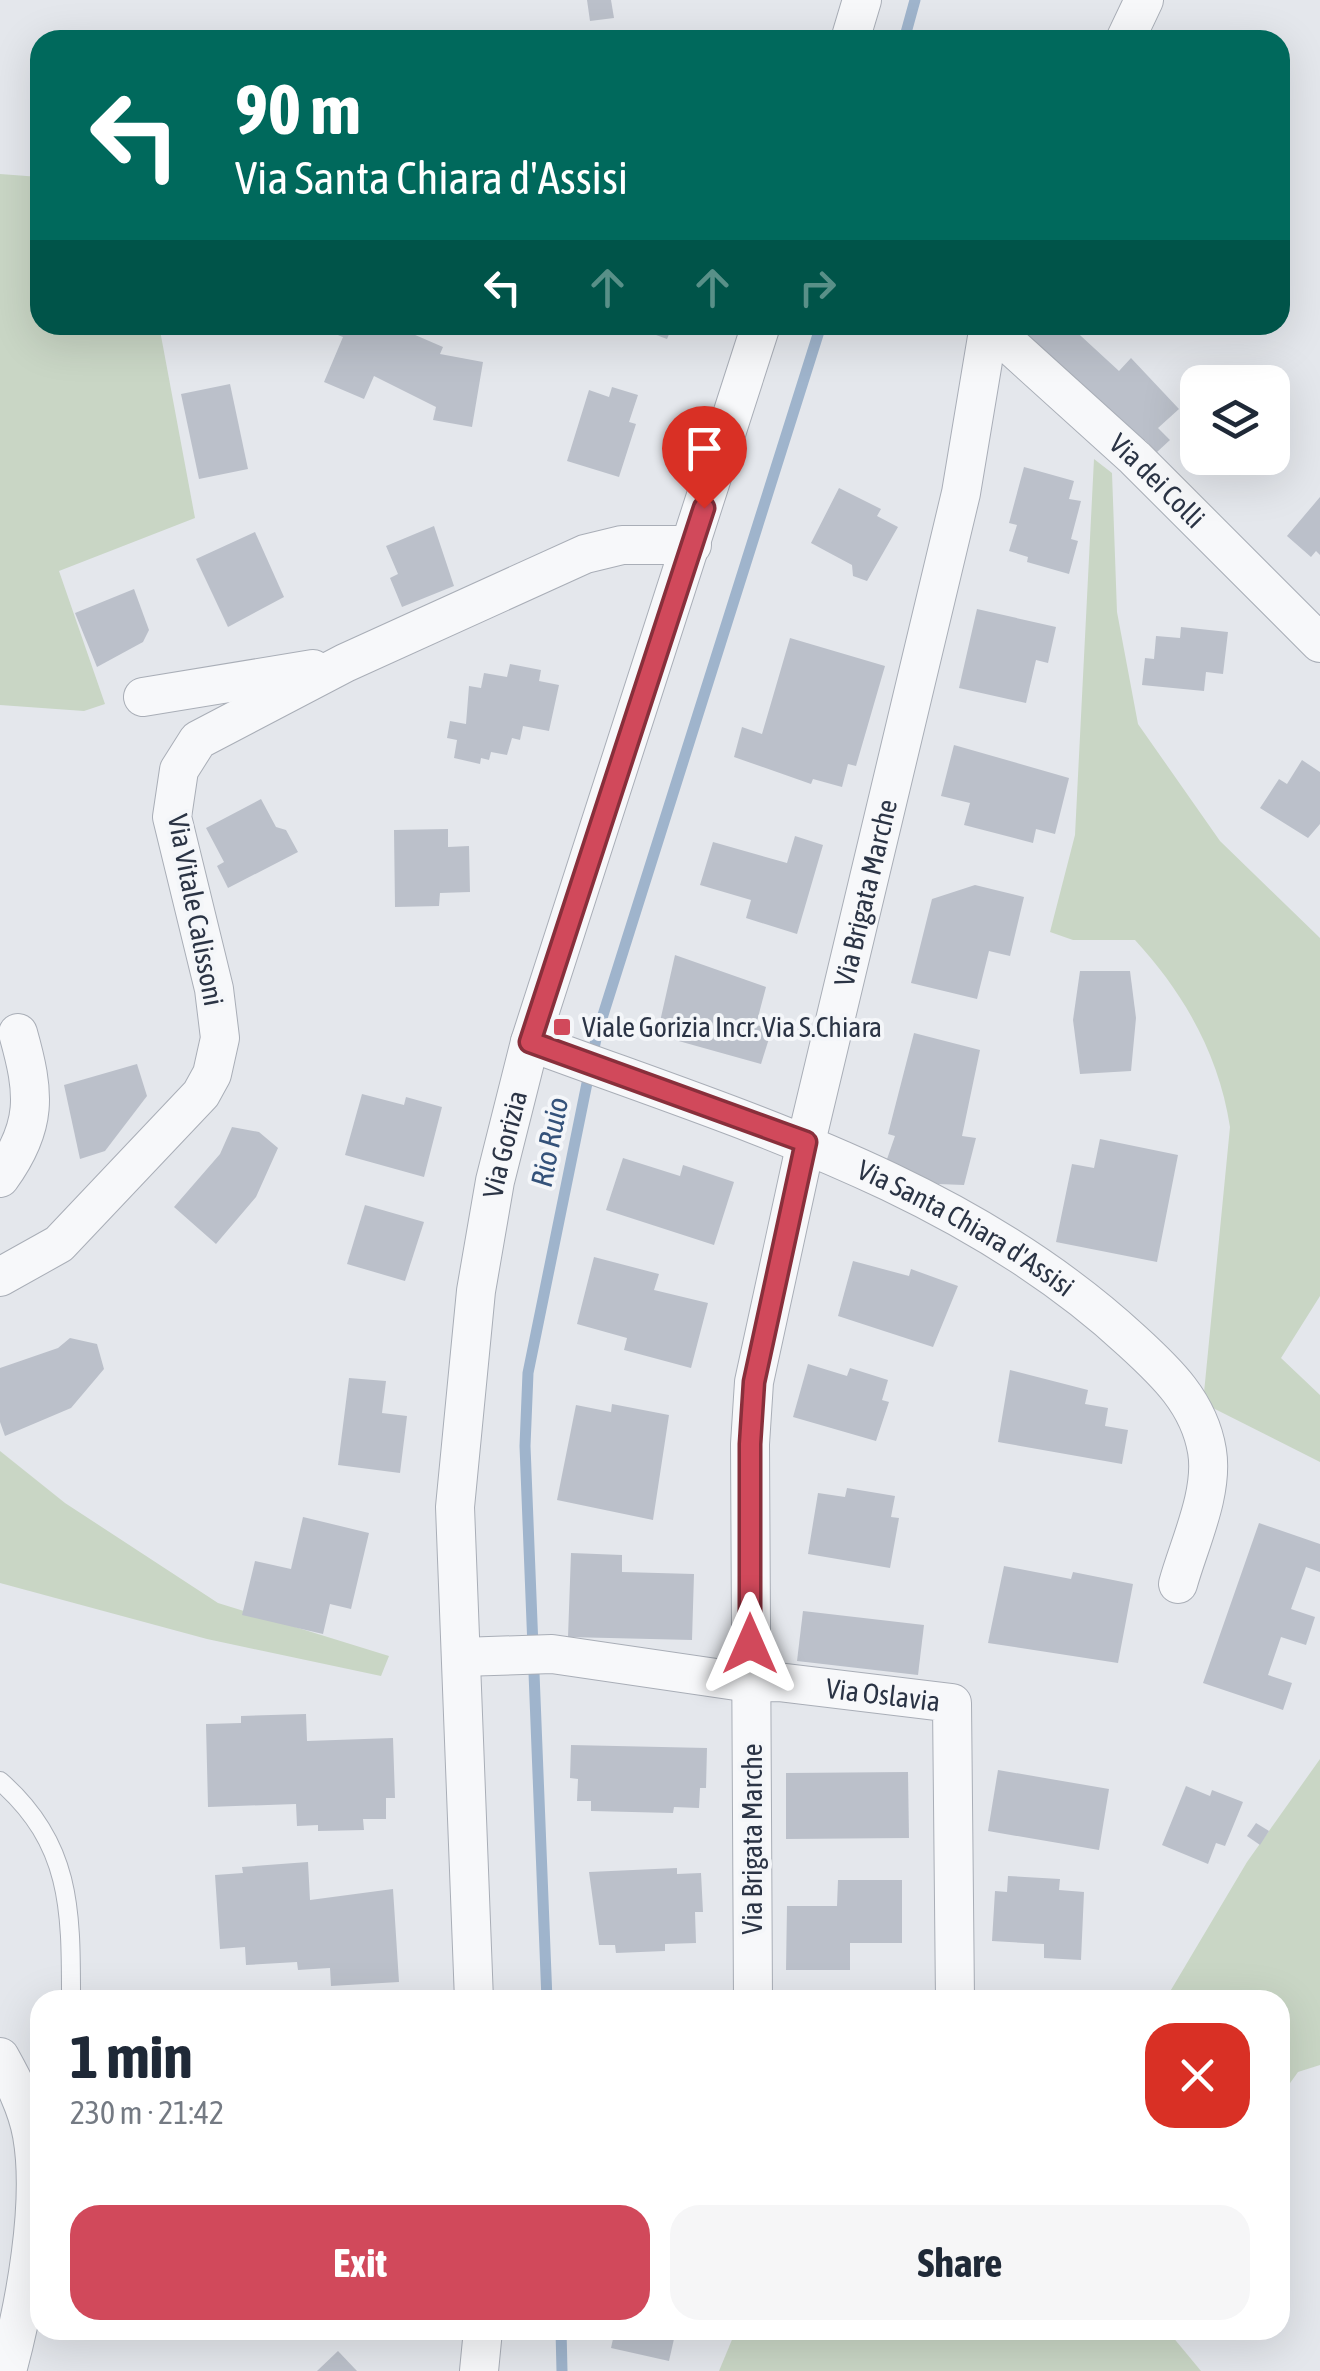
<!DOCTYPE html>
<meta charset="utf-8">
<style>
body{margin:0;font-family:"Asap Condensed",sans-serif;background:#f6f6f7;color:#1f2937;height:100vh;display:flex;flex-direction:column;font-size:38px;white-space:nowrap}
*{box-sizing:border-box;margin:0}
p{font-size:32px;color:#747a83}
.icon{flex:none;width:55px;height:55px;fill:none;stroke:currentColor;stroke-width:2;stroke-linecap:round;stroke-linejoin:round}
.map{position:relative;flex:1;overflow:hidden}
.drawer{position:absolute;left:30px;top:1990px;width:1260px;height:350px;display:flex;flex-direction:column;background:#fff;border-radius:30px;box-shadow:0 10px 40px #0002}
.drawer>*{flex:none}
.top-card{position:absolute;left:30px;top:30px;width:1260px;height:305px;border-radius:30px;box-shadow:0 10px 40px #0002;background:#00695c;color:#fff;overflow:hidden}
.buttons{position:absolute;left:1180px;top:365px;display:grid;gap:20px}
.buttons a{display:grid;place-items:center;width:110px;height:110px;border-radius:20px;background:#fff;box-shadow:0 10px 40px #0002;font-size:50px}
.pin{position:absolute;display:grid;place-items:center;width:85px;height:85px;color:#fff;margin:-102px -42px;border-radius:50% 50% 50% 0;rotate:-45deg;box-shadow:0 0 10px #0007}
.pin .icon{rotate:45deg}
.me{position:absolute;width:110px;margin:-55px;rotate:0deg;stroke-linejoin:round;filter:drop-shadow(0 0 8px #0008)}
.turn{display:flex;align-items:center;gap:35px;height:210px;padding:0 40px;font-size:45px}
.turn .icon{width:130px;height:130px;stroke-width:2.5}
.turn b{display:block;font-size:70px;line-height:85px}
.lanes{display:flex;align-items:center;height:95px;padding:0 40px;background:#0003;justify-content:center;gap:50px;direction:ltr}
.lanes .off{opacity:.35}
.round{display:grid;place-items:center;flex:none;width:105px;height:105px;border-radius:30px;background:#f6f6f7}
.summary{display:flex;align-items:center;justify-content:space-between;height:170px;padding:0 40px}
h1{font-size:60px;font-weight:700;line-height:75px}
.cta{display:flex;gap:20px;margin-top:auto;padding:20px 40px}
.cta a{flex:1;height:115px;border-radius:30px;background:#d1495b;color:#fff;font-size:40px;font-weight:700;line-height:115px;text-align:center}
.cta a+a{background:#f6f6f7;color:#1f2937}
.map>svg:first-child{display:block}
.green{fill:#c9d6c5}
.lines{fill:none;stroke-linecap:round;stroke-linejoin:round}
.stream{stroke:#9fb4cc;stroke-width:11}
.building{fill:#bbc0ca}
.service-casing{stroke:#a9aeb7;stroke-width:20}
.minor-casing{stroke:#a9aeb7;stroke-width:40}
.service{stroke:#f7f8fa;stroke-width:18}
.minor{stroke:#f7f8fa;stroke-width:38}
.route-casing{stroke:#882f3b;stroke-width:25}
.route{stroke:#d1495b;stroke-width:18}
.poi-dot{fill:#d1495b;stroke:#f4f6f9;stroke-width:4}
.labels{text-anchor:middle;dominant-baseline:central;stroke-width:8;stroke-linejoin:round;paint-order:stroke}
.street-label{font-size:28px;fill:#2b3445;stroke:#f4f6f9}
.poi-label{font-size:28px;fill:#2b3445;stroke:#f4f6f9;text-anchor:start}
.water-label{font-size:30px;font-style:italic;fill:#34527a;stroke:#f4f6f9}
</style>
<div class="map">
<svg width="1320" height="2371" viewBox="0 0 1320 2371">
<rect width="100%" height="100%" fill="#e4e7ec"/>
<g class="green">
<path d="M0,174L40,177V325H159L195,518L59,571L105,704L84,711L0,705Z"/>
<path d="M1094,459L1112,473L1117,612L1138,724L1220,841L1320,938V1296L1281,1358L1320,1395V1462L1203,1403L1230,1127C1219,1055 1184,993 1135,940H1073L1050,932L1075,835Z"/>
<path d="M0,1451L65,1503L218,1603L389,1656L381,1676L207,1639L0,1583Z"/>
<path d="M1320,1759V2065L1298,2072L1280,2097V2000H1165L1247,1862Z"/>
<path d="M736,2330H1167L1201,2371H719Z"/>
</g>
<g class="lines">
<g class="stream">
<path d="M904,40L915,0"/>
<path d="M547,2000L525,1446L528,1373L597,1034L821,325"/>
<path d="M561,2330L562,2371"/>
</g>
</g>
<g class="building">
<path d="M587,0H611L614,18L590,21Z"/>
<path d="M327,325H392L443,347L440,354L483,362L472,427L433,420L436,407L374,376L364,399L324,382L343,337L325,330Z"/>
<path d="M590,325H620L616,335Z"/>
<path d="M629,325H673L667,339Z"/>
<path d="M1012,325H1069L1119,371L1131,358L1179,409L1158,428L1170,440L1157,452L1145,440L1141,444L1095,396L1084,407Z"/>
<path d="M230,384L248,469L199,479L181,394Z"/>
<path d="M612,387L638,395L629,422L636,424L619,477L567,461L589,390L609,397Z"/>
<path d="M1024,467L1074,481L1069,499L1081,501L1071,539L1078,541L1069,574L1027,562L1028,557L1009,551L1017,525L1009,523Z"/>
<path d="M839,488L881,509L877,516L898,527L867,581L853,576L852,565L811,543Z"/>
<path d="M1320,497V555L1316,551L1311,557L1287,536Z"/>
<path d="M434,526L454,586L402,607L390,578L398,574L386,546Z"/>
<path d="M255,532L284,597L228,627L196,559Z"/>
<path d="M134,589L149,630L143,642L97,667L75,613Z"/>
<path d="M977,609L1056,627L1048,663L1036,660L1026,703L959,688Z"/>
<path d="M1181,627L1228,632L1223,674L1206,672L1204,691L1142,685L1145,658L1154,659L1156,636L1180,638Z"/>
<path d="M790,638L885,666L856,766L848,764L842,787L813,779L811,784L734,757L742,727L762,734Z"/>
<path d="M510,664L541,670L539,681L559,685L549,731L523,726L520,740L512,738L507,755L491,752L489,760L481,758L480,764L454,758L457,740L447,738L450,721L466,724L469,686L481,688L484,673L507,677Z"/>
<path d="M954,745L1069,778L1055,834L1036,829L1033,843L964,825L970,803L941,796Z"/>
<path d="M1302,760L1320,772V824L1308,838L1260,808L1279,779L1287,784Z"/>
<path d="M261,799L276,827L286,830L298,852L228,888L217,866L224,862L206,828Z"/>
<path d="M448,829V847L469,846L470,892L440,893L439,906L395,907L394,830Z"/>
<path d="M795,836L823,845L797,934L746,918L751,900L700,885L713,842L787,863Z"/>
<path d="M975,885L1024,897L1010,956L989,951L977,999L911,983L932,899Z"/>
<path d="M675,955L766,987L756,1025L772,1029L761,1064L657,1035Z"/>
<path d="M1080,971H1130L1136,1018L1131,1071L1080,1074L1073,1020Z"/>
<path d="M914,1033L980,1050L962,1136L976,1138L964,1185L938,1184L886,1162L895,1136L888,1134Z"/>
<path d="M137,1064L147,1096L105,1151L80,1159L64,1085Z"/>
<path d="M362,1094L404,1105L406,1097L442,1107L424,1177L345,1155Z"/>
<path d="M232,1127L259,1132L278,1148L256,1197L216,1244L174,1207L220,1154Z"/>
<path d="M1100,1139L1178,1155L1157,1262L1056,1242L1072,1164L1094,1168Z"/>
<path d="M623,1158L680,1176L683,1165L734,1182L714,1245L606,1210Z"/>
<path d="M365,1205L424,1222L405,1281L347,1264Z"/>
<path d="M594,1257L659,1274L654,1290L708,1303L691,1368L624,1350L627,1338L577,1324Z"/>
<path d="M853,1261L909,1276L911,1269L958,1286L933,1347L838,1316Z"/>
<path d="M70,1338L97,1344L104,1369L71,1408L5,1436L0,1422V1368L58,1348Z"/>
<path d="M808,1364L847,1376L850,1368L888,1380L882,1400L889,1402L876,1441L793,1417Z"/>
<path d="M1010,1370L1088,1390L1085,1404L1108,1408L1105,1426L1128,1430L1122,1464L998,1442Z"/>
<path d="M349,1378L386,1381L382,1413L407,1416L400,1473L338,1465Z"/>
<path d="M612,1404L669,1415L653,1520L557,1500L576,1405L611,1412Z"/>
<path d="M847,1488L895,1496L891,1517L899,1518L890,1568L808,1554L818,1493L845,1497Z"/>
<path d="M303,1517L369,1533L351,1609L330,1604L323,1634L242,1615L255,1561L291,1569Z"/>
<path d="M1259,1523L1320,1544V1572L1306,1567L1291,1609L1315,1617L1306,1645L1281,1637L1268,1675L1292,1683L1283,1710L1203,1683Z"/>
<path d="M571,1553L622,1555V1572L694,1574L692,1640L568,1637Z"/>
<path d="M1004,1566L1071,1579L1073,1572L1133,1584L1118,1663L988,1643Z"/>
<path d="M803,1611L924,1625L918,1675L797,1661Z"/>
<path d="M306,1714L307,1741L393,1738L395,1798H386V1819H363L364,1830L318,1831V1825L297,1826L296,1804L208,1807L206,1724L241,1723V1716Z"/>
<path d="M571,1745L707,1748L706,1788H700L699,1808L674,1807L673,1813L591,1811V1801H577L578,1779L570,1778Z"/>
<path d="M998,1770L1109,1789L1099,1850L988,1831Z"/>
<path d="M908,1772L909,1838L786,1839V1773Z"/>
<path d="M1186,1786L1210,1796L1212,1790L1243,1802L1225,1846L1216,1843L1208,1864L1162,1845Z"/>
<path d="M1256,1823L1269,1831L1260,1845L1247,1836Z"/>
<path d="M308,1862L310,1900L393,1889L399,1982L331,1986L330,1968L298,1970L297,1962L246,1965L245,1947L220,1949L215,1875L243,1873L242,1867Z"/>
<path d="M677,1868V1874L701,1873L703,1912H695L696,1943L665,1944V1951L616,1953L615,1945H599L589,1872Z"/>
<path d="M1008,1876L1060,1879L1059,1890L1084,1892L1081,1960L1044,1958V1944L992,1941L995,1891L1007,1892Z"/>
<path d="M838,1880H902V1943H850V1970H786L787,1906H837Z"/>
<path d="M615,2330H676L669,2361L611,2348Z"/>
<path d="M338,2351L357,2371H317Z"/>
</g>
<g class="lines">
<defs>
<path id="service" d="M0,1781C72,1844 71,1911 71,2000"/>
<g id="minor">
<path d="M850,40L862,0"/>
<path d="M1125,40L1144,0"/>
<path id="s1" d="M988,325L1135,458L1320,643"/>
<path d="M143,697L313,669"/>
<path id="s2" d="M530,1042C740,1120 964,1185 1132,1341C1166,1372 1199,1403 1207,1451C1214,1493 1189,1544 1178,1584"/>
<path d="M0,1178C38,1126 35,1093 18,1033"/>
<path d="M0,1277L59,1244L201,1094L212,1074L220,1038L214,989L172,817L179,770L198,740L345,663L585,554L622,545H692"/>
<path id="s3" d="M461,1657L552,1654L750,1683L778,1682L952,1703L955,2000"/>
<path id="s4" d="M474,2000L455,1507L476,1291L495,1181L530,1042L761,325"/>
<path id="s5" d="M753,2000L750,1444L754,1382L806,1142L961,493L989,325"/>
<path d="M0,2057C14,2082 27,2107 32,2135C44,2203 25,2305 7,2371"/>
<path d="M479,2371L483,2330"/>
</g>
</defs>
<use href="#service" class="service-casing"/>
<use href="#minor" class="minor-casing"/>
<use href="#service" class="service"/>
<use href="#minor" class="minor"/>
</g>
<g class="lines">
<defs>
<path id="route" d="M704,508L530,1042L806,1142L754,1382L750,1444V1644"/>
</defs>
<use href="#route" class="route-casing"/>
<use href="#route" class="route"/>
</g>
<rect class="poi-dot" x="552" y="1017" width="20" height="20" rx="5"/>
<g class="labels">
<g class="street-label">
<text stroke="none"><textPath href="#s1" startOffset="230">Via dei Colli</textPath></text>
<text stroke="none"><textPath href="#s5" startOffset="1120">Via Brigata Marche</textPath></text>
<text transform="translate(196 910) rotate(79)">Via Vitale Calissoni</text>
<text stroke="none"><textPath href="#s4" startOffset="860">Via Gorizia</textPath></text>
<text stroke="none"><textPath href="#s2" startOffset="475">Via Santa Chiara d'Assisi</textPath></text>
<text stroke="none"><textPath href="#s3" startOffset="425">Via Oslavia</textPath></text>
<text transform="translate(752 1839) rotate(-90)">Via Brigata Marche</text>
</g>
<g class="poi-label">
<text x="582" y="1027">Viale Gorizia Incr. Via S.Chiara</text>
</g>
<g class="water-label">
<text transform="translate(549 1142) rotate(-79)">Rio Ruio</text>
</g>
</g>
</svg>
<div class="buttons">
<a><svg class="icon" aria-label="layers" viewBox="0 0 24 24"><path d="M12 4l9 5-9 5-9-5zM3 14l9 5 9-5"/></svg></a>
</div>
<div class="pin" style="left:704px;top:508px;background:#d93025"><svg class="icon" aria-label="arrive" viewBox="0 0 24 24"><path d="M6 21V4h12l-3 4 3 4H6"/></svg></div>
<svg class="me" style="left:750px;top:1644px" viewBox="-20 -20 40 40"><path d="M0-17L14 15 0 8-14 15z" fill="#d1495b" stroke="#fff" stroke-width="4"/></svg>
<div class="top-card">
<div class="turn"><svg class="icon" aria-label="left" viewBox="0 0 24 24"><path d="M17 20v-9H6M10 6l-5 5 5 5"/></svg><div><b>90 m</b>Via Santa Chiara d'Assisi</div></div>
<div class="lanes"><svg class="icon" aria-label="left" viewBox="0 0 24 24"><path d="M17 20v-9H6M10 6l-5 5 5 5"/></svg><svg class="icon off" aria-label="ahead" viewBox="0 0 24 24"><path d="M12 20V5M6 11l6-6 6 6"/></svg><svg class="icon off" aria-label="ahead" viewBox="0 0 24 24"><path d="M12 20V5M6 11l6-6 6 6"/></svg><svg class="icon off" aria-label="right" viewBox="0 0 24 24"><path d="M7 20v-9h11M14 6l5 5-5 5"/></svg></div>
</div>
<section class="drawer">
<div class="summary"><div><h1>1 min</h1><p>230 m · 21:42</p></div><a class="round" style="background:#d93025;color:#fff"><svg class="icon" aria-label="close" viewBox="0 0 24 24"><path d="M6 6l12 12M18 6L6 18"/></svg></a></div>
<div class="cta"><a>Exit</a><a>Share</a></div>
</section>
</div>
